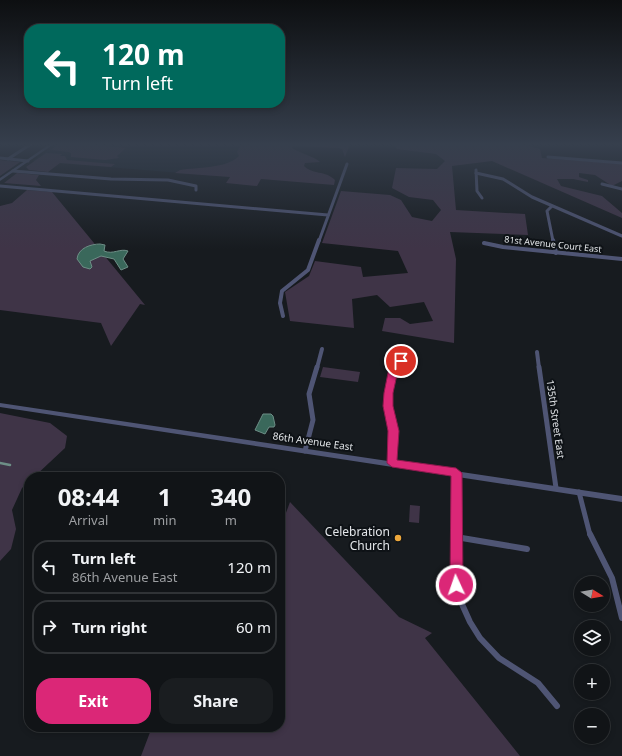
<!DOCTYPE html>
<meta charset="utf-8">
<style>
body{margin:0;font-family:"Noto Sans",sans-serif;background:#1a1d20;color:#f1f3f6;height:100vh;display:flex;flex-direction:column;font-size:15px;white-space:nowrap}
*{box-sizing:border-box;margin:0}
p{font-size:13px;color:#9c9ea1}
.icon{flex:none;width:22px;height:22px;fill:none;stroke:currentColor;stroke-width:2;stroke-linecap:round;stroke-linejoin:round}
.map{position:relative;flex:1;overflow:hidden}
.sheet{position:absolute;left:24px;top:472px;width:261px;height:260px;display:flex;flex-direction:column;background:#111417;border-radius:16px;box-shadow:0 2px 6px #0003,0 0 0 1px #303336}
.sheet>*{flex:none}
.banner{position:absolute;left:24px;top:24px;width:261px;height:84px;border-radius:16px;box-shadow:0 2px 6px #0003,0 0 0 1px #303336;background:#00695c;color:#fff;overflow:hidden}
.needle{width:26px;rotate:101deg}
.controls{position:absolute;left:574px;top:576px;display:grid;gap:8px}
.controls a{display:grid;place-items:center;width:36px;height:36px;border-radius:50%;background:#111417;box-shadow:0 2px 6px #0003,0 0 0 1px #303336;font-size:20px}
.pin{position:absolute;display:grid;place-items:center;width:34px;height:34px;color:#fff;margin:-17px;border:2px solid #fff;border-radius:50%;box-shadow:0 1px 4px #0007}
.me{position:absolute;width:44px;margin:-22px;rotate:357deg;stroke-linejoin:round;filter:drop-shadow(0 0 3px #0008)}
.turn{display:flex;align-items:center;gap:14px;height:84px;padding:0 12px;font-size:18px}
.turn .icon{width:52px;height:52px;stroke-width:2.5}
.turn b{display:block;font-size:28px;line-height:34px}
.eta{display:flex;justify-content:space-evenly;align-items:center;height:68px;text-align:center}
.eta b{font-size:24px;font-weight:700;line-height:28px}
.action{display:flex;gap:8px;margin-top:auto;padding:8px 12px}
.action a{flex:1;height:46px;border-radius:16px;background:#db2777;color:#fff;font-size:16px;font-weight:700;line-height:46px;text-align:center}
.action a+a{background:#1a1d20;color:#f1f3f6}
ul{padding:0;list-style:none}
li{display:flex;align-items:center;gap:12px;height:54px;margin:0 8px 6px;padding:0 4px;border:2px solid #303336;border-radius:16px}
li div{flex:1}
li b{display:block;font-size:15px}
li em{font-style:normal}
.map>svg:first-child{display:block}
.built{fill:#1b252d}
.green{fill:#3f3447}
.water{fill:#3a685b;stroke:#6d8e86}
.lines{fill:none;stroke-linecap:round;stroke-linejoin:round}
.stream{stroke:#6d8e86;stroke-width:2.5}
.minor-far3{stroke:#4f5574;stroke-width:3}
.minor-far2{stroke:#4f5574;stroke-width:4}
.minor-far1{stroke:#4f5574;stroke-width:5}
.minor{stroke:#4f5574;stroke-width:6}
.tertiary{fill:#4f5574;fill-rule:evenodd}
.route{fill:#db2777;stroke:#8e194d}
.poi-dot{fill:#eea83c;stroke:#0e1216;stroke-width:1.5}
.labels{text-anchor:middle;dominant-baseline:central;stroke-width:4;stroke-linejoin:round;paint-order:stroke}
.far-street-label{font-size:9px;fill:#e3e6e9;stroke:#0e1216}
.street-label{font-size:10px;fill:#e3e6e9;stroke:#0e1216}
.near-poi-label{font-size:12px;fill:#e3e6e9;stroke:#0e1216;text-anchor:end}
</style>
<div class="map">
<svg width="622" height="756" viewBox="0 0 622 756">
<rect width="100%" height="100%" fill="#171b1f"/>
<path class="built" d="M56,144H254L230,177L33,161Z"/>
<g class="green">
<path d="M58,144H90L126,148L117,156L119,158L105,160L71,157V153L69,152L51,150Z"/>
<path d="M251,144H350L345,157L342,149L339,148L293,146L292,148C299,153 316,157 320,162L305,163L304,166C313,175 325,170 335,180L334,185L261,179L257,186L226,183L230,177L175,173L180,170C197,167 226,169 239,156L237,152L240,146Z"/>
<path d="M394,144H523L540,149L542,158L622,164V181L612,186L595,175L579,173V177L588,180V182L573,179H557L561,186L602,196L622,213V218L492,161L452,166L456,210L525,214L528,235L450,232L456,259L454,343L382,331L385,318H400L410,324L433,321L424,302L390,307L377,295L352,299L354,328L290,321L285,292L309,276L315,261L361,267L363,277L408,273L398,251L322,243L341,191L390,195L401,200L412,217L432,221L441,210L433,200L409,197L392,188L396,168L437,169L445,161L436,154L397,149Z"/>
<path d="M46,153L62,154L60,156H65L67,160L115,164L111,167L60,163L48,172L29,170L26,167Z"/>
<path d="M0,160L20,162L0,176Z"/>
<path d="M17,173L39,175L36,180L41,186L4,183Z"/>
<path d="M27,190L52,192L145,305L140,304L111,346L101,323L0,310V206L12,203Z"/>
<path d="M323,367L360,372L358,382L320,377Z"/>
<path d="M0,413L50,423L67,436L65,448L34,477H29V481L22,488L12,510L16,529L11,549L0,561Z"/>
<path d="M290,502L399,617L432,633L425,638L520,756H141L152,727H280V529Z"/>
<path d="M410,505L420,506L419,523L409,522Z"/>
</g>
<g class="water">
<path d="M100,244L105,245L104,251C113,255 120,248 128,251L123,259L128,267L121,270L114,259L101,256L90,261L92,267L90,269L83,267L77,259C78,248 91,244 100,244Z"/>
<path d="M263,414H271L273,416L275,425L274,427H269L265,434L255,430Z"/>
</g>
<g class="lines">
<path class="stream" d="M0,463L10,465"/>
<g class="minor-far3">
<path d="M548,157L622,163"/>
<path d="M0,158L28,161"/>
<path d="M8,159L31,144"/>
<path d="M476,170L477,191L482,198"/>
<path d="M13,171L111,179L168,180L196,186V190"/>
<path d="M476,173L503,179L532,197L622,236"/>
<path d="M602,184L622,189"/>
<path d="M0,186L328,215"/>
<path d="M552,206L547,211L553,241"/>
<path d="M319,241L347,164"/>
</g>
<g class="minor-far2">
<path d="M553,240L556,253"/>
<path d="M484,243L503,247L622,259"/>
<path d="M283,316L280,303L282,291L308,270L319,240"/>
<path d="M537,352L539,368"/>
<path d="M317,368L322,349"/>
<path d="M393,368L401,361"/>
</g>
<g class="minor-far1">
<path d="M539,367L556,488"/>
<path d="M305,451L313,420L309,394L317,367"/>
<path d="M392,463L393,431L388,406V393L394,367"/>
<path d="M579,492L590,535"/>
<path d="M455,535L456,473"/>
</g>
<g class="minor">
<path d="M455,534V575L461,602L470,622L480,638L499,658L538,683L557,706"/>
<path d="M590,534L612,578L622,618"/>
<path d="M456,537L527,549"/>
</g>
<g class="tertiary">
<path d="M50,144H54L0,181V178Z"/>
<path d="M0,403L622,496V502L0,407Z"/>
</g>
</g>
<linearGradient id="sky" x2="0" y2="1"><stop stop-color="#0d0f11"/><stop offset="0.58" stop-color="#363f4d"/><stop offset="1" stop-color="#363f4d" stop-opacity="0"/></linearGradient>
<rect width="622" height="249" fill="url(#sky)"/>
<path class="route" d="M401,358L405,361L398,370L393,393V406L399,431L397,460L456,468L462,473L463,585L461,589L456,591L452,589L450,585L451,476L392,467L387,463L388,431L383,406L384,393L389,368Z"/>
<circle class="poi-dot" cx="398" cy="538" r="4"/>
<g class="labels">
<g class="far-street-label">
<text transform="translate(553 244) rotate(6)">81st Avenue Court East</text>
</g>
<g class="street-label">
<text transform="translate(556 419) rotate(82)">135th Street East</text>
<text transform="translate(313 441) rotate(8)">86th Avenue East</text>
</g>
<g class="near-poi-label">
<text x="390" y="531">Celebration<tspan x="390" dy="14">Church</tspan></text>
</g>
</g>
</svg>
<div class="controls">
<a><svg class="needle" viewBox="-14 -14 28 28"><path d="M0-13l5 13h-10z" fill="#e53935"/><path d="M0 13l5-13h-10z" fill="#9c9ea1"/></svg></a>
<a><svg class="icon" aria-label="layers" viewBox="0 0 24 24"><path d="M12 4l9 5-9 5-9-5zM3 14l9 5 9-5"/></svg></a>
<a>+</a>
<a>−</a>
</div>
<div class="pin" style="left:401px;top:361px;background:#d93025"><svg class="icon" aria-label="arrive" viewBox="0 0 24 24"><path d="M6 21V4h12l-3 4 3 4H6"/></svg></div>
<svg class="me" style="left:456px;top:585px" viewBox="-20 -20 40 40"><circle r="17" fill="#db2777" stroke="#fff" stroke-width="3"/><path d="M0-11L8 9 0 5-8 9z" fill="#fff"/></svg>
<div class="banner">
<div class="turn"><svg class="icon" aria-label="left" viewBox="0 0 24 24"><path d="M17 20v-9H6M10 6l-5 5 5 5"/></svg><div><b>120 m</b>Turn left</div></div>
</div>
<section class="sheet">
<div class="eta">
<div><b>08:44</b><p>Arrival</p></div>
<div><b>1</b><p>min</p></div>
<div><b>340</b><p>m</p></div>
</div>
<ul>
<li><svg class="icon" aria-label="left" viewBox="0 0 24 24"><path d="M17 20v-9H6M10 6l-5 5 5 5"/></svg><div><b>Turn left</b><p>86th Avenue East</p></div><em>120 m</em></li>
<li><svg class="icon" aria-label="right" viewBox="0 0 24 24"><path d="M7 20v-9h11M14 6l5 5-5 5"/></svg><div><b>Turn right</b></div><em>60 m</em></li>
</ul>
<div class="action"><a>Exit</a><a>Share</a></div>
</section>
</div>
